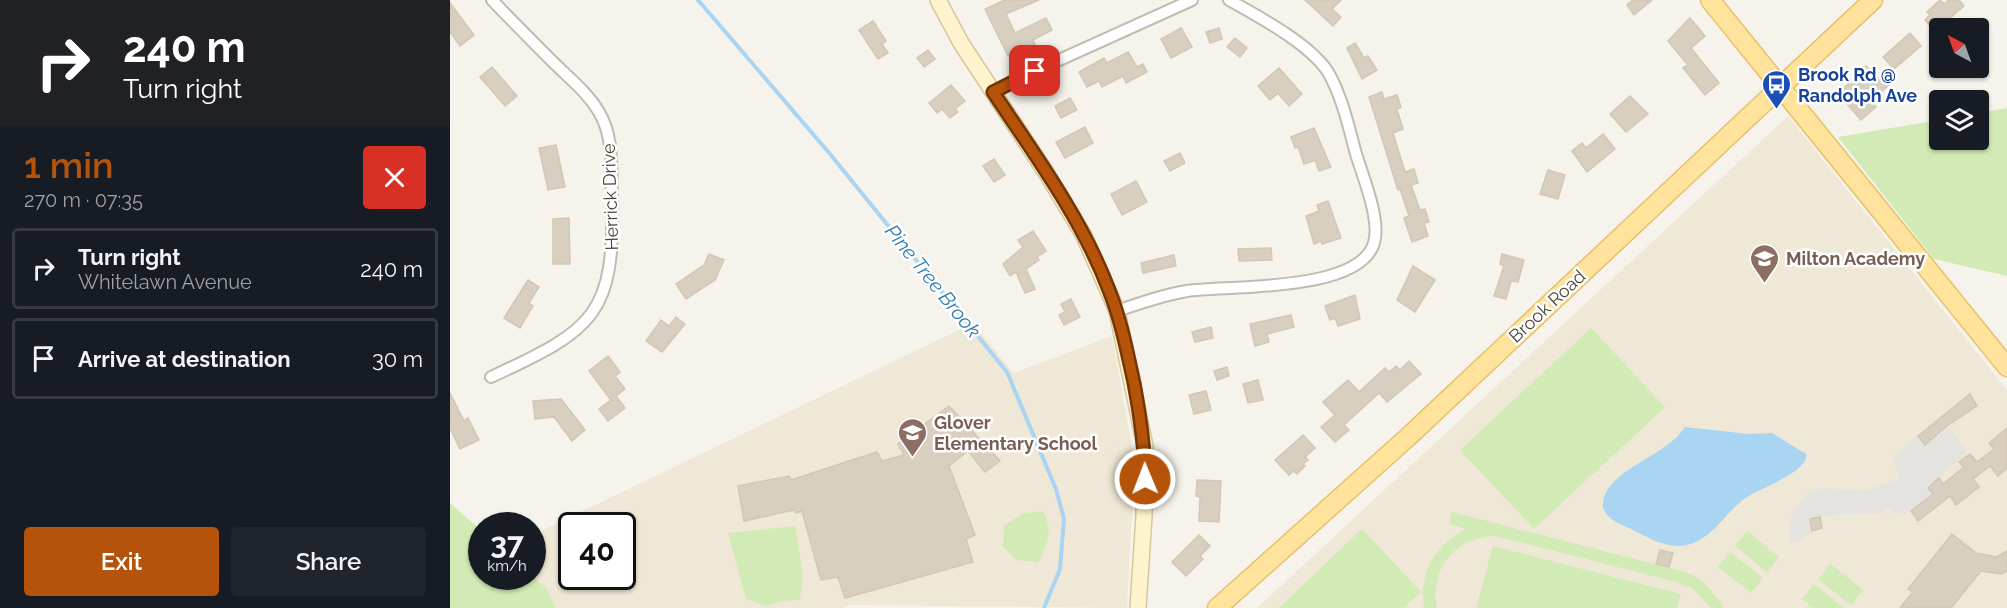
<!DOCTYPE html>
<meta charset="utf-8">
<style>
body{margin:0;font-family:Raleway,sans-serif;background:#20242c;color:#f1f3f6;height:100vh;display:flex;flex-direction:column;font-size:22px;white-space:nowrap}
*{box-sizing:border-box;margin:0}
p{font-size:20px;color:#9ea1a6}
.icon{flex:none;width:33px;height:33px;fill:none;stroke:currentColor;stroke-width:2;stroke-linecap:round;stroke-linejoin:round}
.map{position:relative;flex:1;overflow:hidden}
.panel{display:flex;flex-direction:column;background:#171b24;width:450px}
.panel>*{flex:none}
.banner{background:#202124;color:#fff;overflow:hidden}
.needle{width:39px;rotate:319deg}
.tools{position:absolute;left:1479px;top:18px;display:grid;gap:12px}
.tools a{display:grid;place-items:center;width:60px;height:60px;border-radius:6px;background:#171b24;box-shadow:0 2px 4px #0004;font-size:30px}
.speed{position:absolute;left:18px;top:512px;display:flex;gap:12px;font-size:30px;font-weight:700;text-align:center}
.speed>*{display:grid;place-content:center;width:78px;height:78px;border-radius:50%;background:#171b24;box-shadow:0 2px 4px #0004;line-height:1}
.speed small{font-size:15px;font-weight:400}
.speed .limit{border:3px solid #111;border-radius:9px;background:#fff;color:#111}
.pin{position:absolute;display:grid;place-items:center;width:51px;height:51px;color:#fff;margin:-26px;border-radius:12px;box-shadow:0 3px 9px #0006}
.me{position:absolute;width:66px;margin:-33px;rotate:359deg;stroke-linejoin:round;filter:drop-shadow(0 0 4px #0008)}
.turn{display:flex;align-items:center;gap:21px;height:126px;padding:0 24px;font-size:27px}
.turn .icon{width:78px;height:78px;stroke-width:2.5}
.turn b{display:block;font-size:42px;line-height:51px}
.round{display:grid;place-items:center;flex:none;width:63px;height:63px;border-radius:6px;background:#20242c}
.overview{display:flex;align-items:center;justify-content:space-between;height:102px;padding:0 24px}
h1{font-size:36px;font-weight:600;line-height:45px;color:#b45309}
.button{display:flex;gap:12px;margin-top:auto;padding:12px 24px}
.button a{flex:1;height:69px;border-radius:6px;background:#b45309;color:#fff;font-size:24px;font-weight:600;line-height:69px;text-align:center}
.button a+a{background:#20242c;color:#f1f3f6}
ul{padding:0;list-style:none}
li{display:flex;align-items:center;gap:18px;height:81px;margin:0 12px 9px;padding:0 12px;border:3px solid #363941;border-radius:6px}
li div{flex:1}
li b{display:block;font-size:22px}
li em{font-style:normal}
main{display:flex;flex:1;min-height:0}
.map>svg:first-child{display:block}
.education{fill:#efe8d6;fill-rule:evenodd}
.green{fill:#d2eab5}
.parking{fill:#e5e3e0}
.water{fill:#a9d4f2}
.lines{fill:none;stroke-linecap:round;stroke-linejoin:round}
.stream{stroke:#a9d4f2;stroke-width:4}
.building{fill:#d8cfc1;stroke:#d3c7b4;stroke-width:1.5}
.street-casing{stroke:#c2bbae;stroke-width:14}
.secondary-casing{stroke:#d6c79b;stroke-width:18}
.primary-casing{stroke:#e6c16a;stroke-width:21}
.street{stroke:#fff;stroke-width:10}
.secondary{stroke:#fff3cd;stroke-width:15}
.primary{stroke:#ffe39c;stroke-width:18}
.route-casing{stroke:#753606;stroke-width:15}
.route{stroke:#b45309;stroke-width:10}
.labels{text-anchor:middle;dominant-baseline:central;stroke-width:5;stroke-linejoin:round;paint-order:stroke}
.transit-label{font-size:18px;font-weight:bold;fill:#164399;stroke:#fff;text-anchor:start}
.street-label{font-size:18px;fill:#4b4439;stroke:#fff}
.education-label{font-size:18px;font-weight:bold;fill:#785e54;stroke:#fff;text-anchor:start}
.water-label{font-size:20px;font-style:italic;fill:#2e7ab2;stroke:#fff}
</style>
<main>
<section class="panel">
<div class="banner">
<div class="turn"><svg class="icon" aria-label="right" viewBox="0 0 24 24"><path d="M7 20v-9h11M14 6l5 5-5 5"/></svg><div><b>240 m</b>Turn right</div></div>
</div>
<div class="overview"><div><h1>1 min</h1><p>270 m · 07:35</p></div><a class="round" style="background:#d93025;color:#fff"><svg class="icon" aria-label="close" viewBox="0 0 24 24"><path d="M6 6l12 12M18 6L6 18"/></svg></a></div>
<ul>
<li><svg class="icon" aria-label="right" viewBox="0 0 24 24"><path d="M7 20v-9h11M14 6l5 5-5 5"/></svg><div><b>Turn right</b><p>Whitelawn Avenue</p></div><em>240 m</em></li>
<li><svg class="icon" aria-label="arrive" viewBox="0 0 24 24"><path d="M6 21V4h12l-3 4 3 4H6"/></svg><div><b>Arrive at destination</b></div><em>30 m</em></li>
</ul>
<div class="button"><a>Exit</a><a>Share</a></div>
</section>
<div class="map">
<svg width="1557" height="608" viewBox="0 0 1557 608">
<rect width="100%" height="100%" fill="#f6f3ec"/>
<g class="education">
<path d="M1338,116L1557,390V608H807Z"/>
<path d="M523,323L564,373L662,336L681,442L684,473L677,608L398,605L392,608H106L97,589L83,576V535ZM122,525H172V576H122Z"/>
</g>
<g class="green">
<path d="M1557,108V276L1484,259L1388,137L1489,120L1490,140H1528L1529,113Z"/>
<path d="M1141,328L1215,407L1084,529L1010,450Z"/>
<path d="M0,503L31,530L32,576H83L97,589L106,608H0Z"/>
<path d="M593,511C603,530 598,545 588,562L566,560L553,546L554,526L573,513Z"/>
<path d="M1002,512L1239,573L1256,584L1274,608H1261L1243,589L1226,582L1045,536C1005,537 979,569 987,608H974C969,572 985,545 1016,529L999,524Z"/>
<path d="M345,526L353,575L350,600L330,601L316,606L296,599L278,533Z"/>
<path d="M912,529L971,592L953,608H829Z"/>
<path d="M1297,531L1329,557L1317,572L1285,546Z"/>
<path d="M1043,546L1231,594L1227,608H1026Z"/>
<path d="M1280,552L1313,578L1301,593L1268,567Z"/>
<path d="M1380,564L1413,590L1401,605L1368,579Z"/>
<path d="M1364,584L1394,608H1363L1352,599Z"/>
</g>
<path class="parking" d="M1499,427L1517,452L1478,487L1483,494L1461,511L1447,516L1440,508L1428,514L1379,515L1360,519L1362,531L1351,540L1339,544L1342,515L1356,495L1372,488L1416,491L1450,478L1443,458L1468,436L1476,445Z"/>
<path class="water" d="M1235,427L1299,434L1322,433L1356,454C1359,472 1310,488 1297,497C1276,511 1263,539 1237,545C1214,550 1192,533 1172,525C1164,522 1151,513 1153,503C1158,468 1215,458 1235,427Z"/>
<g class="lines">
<path class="stream" d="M248,0L380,154L557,372L606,489L614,519L610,569L594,608"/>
</g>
<g class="building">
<path d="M555,0H589L556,14L565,33L596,18L602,30L583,40L585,44L558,56L535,9Z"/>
<path d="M855,0H891L882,9L891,17L883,26Z"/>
<path d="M1183,0H1202L1184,15L1177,5Z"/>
<path d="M1490,0L1494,4L1499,0H1509L1514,6L1485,31L1475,20L1480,15L1477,12Z"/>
<path d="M0,3L24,35L10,46L0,32Z"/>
<path d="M1240,18L1255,36L1241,48L1269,83L1255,95L1233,68L1238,65L1218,41Z"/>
<path d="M423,21L436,41L432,44L438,53L428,59L409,30Z"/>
<path d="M731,28L742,47L721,58L711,39Z"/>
<path d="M769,28L772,39L760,43L756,32Z"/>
<path d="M1460,33L1471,46L1444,69L1433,57Z"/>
<path d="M785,38L797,48L790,57L777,47Z"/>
<path d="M905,43L914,58L918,56L927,70L912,79L897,48Z"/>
<path d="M478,50L485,59L474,67L467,58Z"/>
<path d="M678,52L687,67L693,64L697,72L676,83L673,76L652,87L649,81L637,87L629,72L654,58L657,63Z"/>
<path d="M1416,66L1428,79L1431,76L1439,85L1421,101L1426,107L1411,120L1388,94Z"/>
<path d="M42,67L67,96L55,106L30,77Z"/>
<path d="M829,68L852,94L839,106L828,93L820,100L808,86Z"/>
<path d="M501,85L515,101L505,109L508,112L500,118L492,109L487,113L479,103Z"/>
<path d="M932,92L934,99L947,95L951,107L947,109L953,129L943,133L955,172L964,169L968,183L961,185L970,210L975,209L979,222L974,223L978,236L962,242L954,218L959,216L950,189L948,190L919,97Z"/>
<path d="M1180,96L1198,114L1176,132L1160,114Z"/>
<path d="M620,98L627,110L611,118L605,106Z"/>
<path d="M635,127L643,143L615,158L606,142Z"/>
<path d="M864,128L881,167L869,171L865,160L854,164L848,147L845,148L841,137Z"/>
<path d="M1153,134L1165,149L1137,172L1122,151L1132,143L1136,148Z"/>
<path d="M106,145L115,187L98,190L89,148Z"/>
<path d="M730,153L735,163L720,171L714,161Z"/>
<path d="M544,159L555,175L544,182L533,166Z"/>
<path d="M1098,170L1115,175L1108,199L1090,194Z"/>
<path d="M686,181L697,202L672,215L661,194Z"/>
<path d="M878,201L891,238L872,244L871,241L864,244L856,216L869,211L867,205Z"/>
<path d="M119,218L120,264H103V219Z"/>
<path d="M583,231L596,251L587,257L589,260L576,269L585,289L575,293L566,272L560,276L553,264L573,247L568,240Z"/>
<path d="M821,248L822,260L789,261L788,249Z"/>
<path d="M259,254L274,260L265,280L236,299L226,284L254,265Z"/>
<path d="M1052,254L1074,260L1068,282L1061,281L1056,299L1044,296L1054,266L1050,264Z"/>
<path d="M724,255L726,266L693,273L691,263Z"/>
<path d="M963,266L985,280L965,312L947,300Z"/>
<path d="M78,280L89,287L79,303L83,306L70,328L54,318Z"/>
<path d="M905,295L910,319L888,326L885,318L880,320L875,306Z"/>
<path d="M621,299L630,317L614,325L609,315L615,312L611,304Z"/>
<path d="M841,315L844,327L817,334L819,342L805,346L800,324Z"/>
<path d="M226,317L235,324L212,352L196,341L211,320L219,326Z"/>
<path d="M761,327L763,338L745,342L742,332Z"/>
<path d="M158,356L170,372L165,376L175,389L166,396L175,408L158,421L149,409L161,400L139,371Z"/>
<path d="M959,361L971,374L937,402L929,393L894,425L899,430L885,442L871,427L885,415L873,402L898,380L909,392L935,368L939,372L946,366L950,370Z"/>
<path d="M777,367L779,376L767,380L764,371Z"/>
<path d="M808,380L813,400L798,403L793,384Z"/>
<path d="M756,391L761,410L744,414L739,395Z"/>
<path d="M0,393L14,421L18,418L29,440L10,449L0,428Z"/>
<path d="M1520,394L1527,406L1498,425L1475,445L1468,436Z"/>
<path d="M111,399L135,430L122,441L104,417L85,419L83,401Z"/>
<path d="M499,406L550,461L535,472L518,451L499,466L525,535L516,539L523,562L395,598L388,577L371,580L352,511L346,513L344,510L294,521L288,486L339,476L341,480L427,452L432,461L454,455L448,444Z"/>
<path d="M1557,428V468L1548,476L1540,466L1523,479L1529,487L1506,505L1500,496L1468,521L1461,511L1483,494L1478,488L1489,478L1493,484L1514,467L1509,462L1520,454L1527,462L1544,449L1539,443Z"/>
<path d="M853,435L865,448L855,457L858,460L853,464L855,466L847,474L844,471L839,475L825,460Z"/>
<path d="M747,480L771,481L769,522L749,521L750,497L746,496Z"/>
<path d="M1370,517L1372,528L1362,531L1360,519Z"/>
<path d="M1502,534L1526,553L1546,557L1557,551V571L1551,574L1531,571L1501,608H1450L1463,592L1458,589Z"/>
<path d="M749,535L760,546L750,556L753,559L736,576L722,562Z"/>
<path d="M1210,550L1223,553L1219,567L1206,564Z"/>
</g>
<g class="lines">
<defs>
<g id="street">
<path d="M543,92L565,80L742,0"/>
<path d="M667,311C690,303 713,295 737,291C778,285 909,293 924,243C931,220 913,177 906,154C899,128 892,96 878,72C859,43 809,17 779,0"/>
<path d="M41,377C145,329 165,315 162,197C161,168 164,137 149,112C137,92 119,78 103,62C82,41 62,21 42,0"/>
</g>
<path id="secondary" d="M488,0L511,43L597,174L634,236L667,311L695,446L694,516L688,608"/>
<g id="primary">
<path d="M1260,0L1557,367"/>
<path d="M767,608L958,437L1423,0"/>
</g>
</defs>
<use href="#street" class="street-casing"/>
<use href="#secondary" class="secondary-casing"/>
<use href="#primary" class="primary-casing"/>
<use href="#street" class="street"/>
<use href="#secondary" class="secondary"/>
<use href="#primary" class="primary"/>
</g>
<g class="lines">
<defs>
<path id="route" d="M585,71L543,92C585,155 632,219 659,290C671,320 677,351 684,383C690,415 695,446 695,479"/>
</defs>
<use href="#route" class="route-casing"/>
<use href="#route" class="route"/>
</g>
<defs>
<symbol id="bus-pin" viewBox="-11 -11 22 30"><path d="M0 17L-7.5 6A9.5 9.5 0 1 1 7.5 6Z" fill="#1a4fb4" stroke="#fff"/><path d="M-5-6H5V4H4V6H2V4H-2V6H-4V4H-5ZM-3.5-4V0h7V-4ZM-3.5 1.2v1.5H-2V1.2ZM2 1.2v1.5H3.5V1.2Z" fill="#fff"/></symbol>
<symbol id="school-pin" viewBox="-11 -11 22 30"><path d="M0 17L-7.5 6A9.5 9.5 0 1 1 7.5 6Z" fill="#8d6e63" stroke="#fff"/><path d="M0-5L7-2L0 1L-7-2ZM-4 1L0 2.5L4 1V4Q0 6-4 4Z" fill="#fff"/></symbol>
</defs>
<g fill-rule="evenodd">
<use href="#bus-pin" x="1310" y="68" width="33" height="45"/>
<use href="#school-pin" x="1298" y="242" width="33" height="45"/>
<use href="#school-pin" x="446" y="416" width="33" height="45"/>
</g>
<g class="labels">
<g class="transit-label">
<text x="1348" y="74">Brook Rd @<tspan x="1348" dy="21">Randolph Ave</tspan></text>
</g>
<g class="street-label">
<text transform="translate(160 197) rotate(-92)">Herrick Drive</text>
<text transform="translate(1097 306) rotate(-43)">Brook Road</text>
</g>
<g class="education-label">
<text x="1336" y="258">Milton Academy</text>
<text x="484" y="422">Glover<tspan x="484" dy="21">Elementary School</tspan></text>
</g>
<g class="water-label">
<text transform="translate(483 281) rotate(51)">Pine Tree Brook</text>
</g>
</g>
</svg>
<div class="tools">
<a><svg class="needle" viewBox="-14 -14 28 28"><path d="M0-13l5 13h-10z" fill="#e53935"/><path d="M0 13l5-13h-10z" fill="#9ea1a6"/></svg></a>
<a><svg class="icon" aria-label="layers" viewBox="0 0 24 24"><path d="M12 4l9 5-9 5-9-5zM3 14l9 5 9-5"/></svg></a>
</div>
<div class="speed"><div>37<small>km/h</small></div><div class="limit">40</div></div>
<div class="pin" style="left:585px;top:71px;background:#d93025"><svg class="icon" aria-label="arrive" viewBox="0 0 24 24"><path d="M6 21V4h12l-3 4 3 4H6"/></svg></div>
<svg class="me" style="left:695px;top:479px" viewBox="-20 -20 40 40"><circle r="17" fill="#b45309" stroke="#fff" stroke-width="3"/><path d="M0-11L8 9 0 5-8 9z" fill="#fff"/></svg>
</div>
</main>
